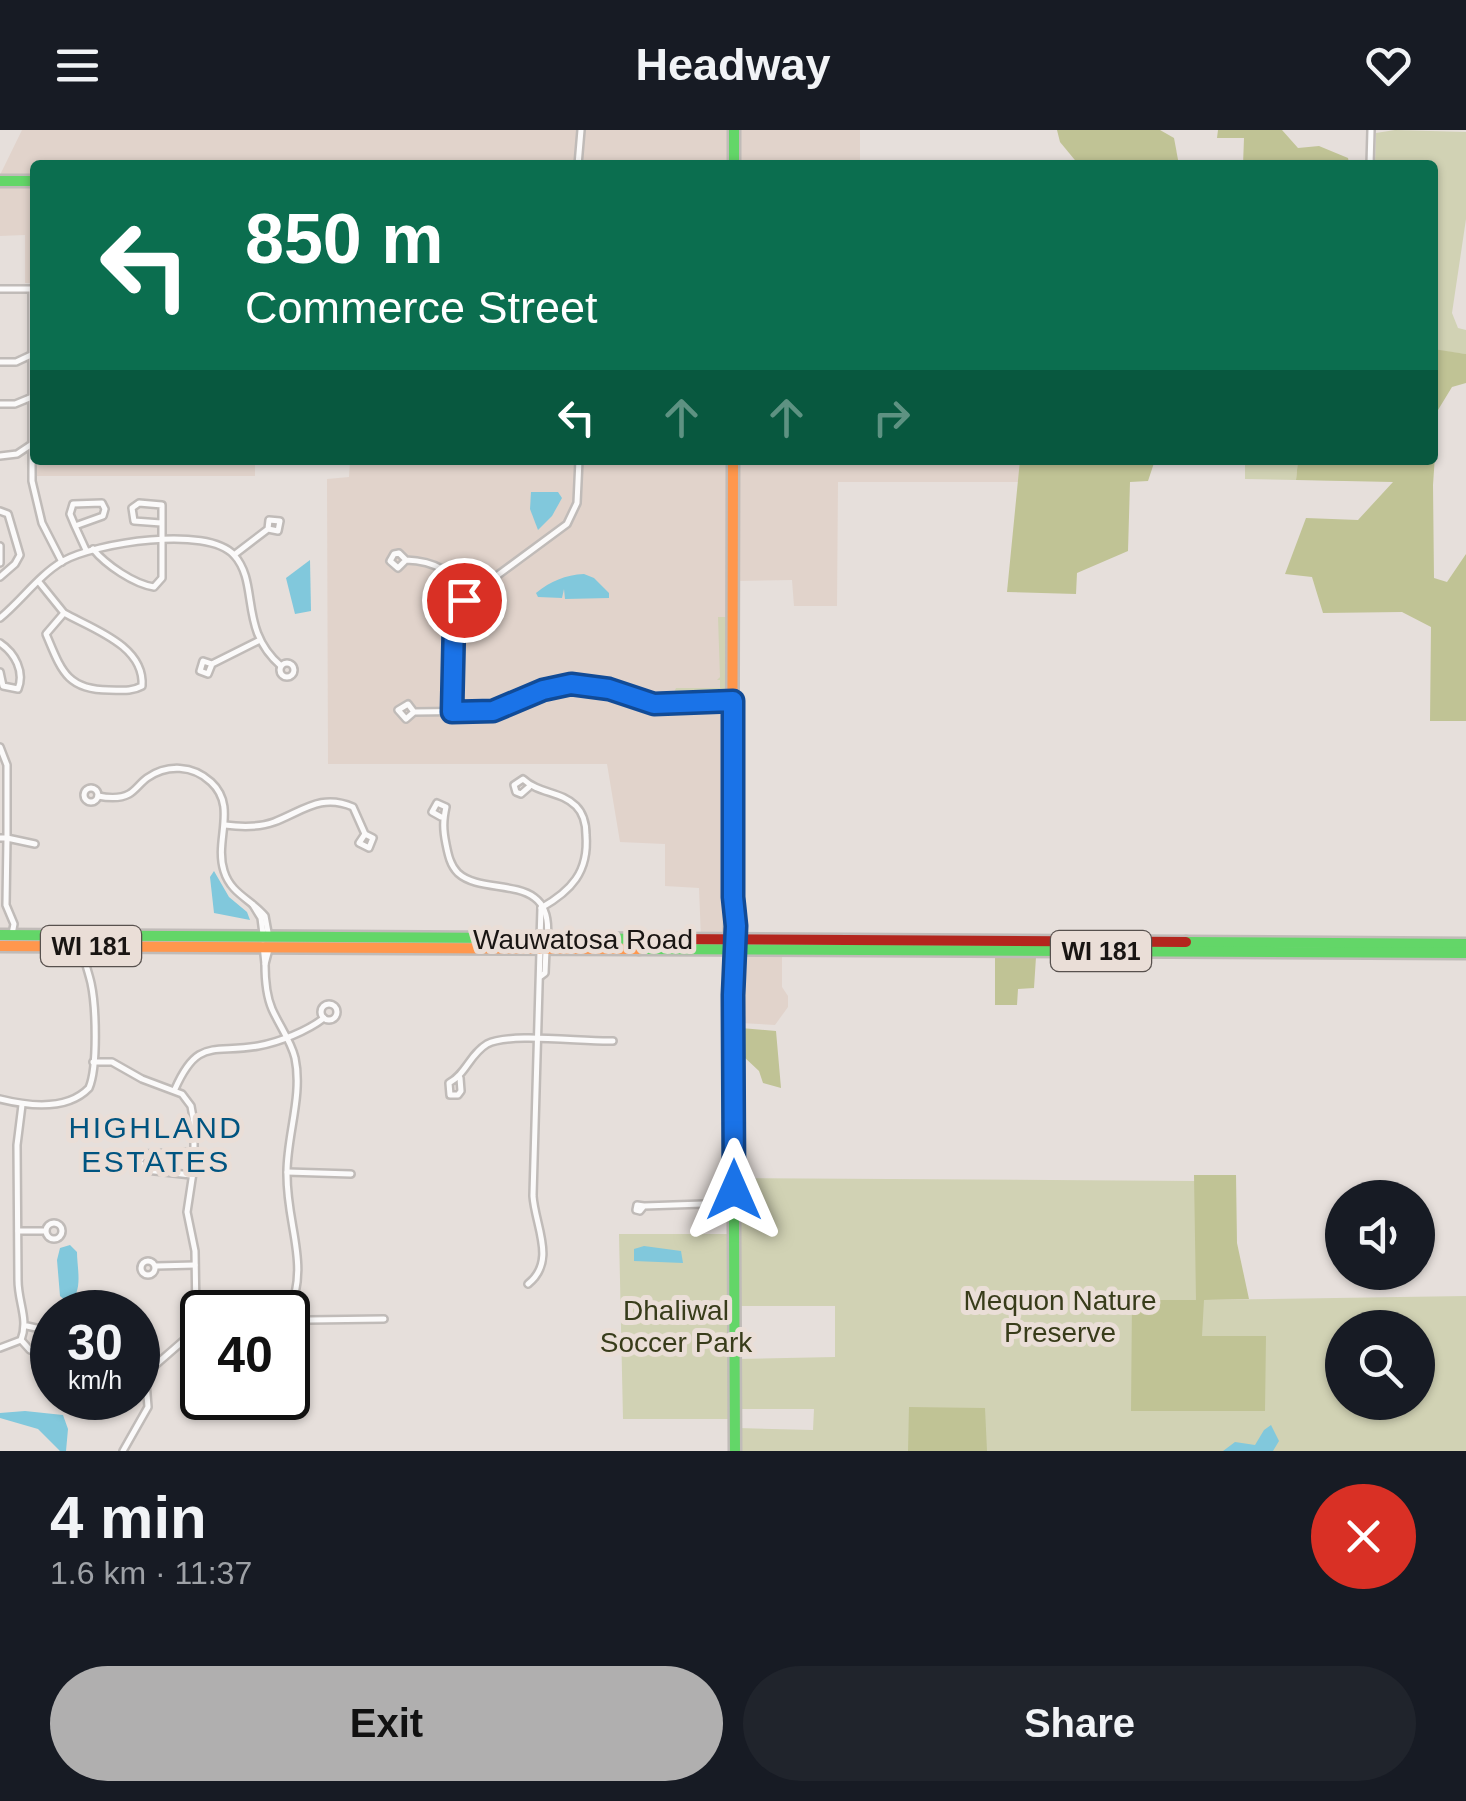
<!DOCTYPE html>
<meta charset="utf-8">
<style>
body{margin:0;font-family:Arial,sans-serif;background:#20242c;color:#f1f3f6;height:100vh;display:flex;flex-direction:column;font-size:38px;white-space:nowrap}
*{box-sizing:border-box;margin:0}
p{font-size:32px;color:#9ea1a6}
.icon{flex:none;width:55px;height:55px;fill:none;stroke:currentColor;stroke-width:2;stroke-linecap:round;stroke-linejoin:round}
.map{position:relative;height:1321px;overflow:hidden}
.panel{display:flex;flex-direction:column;background:#171b24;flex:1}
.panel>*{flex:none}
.banner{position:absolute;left:30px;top:30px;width:1408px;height:305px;border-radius:10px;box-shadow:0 2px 8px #0004;background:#0b6e4f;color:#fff;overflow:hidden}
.buttons{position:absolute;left:1325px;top:1050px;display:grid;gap:20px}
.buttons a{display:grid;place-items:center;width:110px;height:110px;border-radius:50%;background:#171b24;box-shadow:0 2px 8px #0004;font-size:50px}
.speed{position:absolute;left:30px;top:1160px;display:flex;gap:20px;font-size:50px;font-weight:700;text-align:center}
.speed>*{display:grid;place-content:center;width:130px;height:130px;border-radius:50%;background:#171b24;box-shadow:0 2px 8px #0004;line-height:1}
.speed small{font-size:25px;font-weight:400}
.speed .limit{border:5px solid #111;border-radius:15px;background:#fff;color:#111}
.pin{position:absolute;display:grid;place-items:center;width:85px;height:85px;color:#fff;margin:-42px;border:5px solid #fff;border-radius:50%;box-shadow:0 2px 10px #0007}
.me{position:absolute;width:110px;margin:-55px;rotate:0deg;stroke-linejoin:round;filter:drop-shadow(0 0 8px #0008)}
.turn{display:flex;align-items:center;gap:35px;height:210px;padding:0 50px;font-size:45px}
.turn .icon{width:130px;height:130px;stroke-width:2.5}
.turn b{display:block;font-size:70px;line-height:85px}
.lanes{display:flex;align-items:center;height:95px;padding:0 50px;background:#0003;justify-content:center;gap:50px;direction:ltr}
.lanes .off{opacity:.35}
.round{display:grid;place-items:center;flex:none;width:105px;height:105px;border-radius:52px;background:#20242c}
.overview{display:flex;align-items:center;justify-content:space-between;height:170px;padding:0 50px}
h1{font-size:60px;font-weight:700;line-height:75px}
.cta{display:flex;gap:20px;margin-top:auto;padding:20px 50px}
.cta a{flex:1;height:115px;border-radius:60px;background:#b0afaf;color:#111;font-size:40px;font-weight:700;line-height:115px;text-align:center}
.cta a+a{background:#20242c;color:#f1f3f6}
header{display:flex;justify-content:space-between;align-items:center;height:130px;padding:0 50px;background:#171b24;font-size:45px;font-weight:700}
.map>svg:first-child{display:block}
.built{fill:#e1d3cb}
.green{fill:#d1d2b4;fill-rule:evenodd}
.forest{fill:#c0c395}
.water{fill:#81c8dc}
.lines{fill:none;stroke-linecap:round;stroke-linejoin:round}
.street-casing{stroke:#c0bbb8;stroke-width:10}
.fast-casing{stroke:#c0bbb8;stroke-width:15}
.slow-casing{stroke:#c0bbb8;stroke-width:15}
.jam-casing{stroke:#c0bbb8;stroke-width:15}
.street{stroke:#fbfafa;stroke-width:5}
.fast{stroke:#63d668;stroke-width:10}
.slow{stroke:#ff974d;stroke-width:10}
.jam{stroke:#b3261e;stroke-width:10}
.route-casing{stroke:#114b97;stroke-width:25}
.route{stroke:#1a73e8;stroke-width:18}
.labels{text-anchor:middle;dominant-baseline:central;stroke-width:10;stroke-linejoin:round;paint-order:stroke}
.shield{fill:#eaded7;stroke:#58514e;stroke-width:2.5}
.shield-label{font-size:25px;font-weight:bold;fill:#191513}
.street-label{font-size:28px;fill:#191513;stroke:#eaded7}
.park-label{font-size:28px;fill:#383c1a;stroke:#eaded7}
.neighbourhood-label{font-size:30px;letter-spacing:2.5px;fill:#005480;stroke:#eaded7}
</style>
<header><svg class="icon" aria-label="menu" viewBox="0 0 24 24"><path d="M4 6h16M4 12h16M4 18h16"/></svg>Headway<svg class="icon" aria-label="heart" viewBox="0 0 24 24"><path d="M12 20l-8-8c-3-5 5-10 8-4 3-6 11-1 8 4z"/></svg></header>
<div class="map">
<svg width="1466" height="1321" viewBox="0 0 1466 1321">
<rect width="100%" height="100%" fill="#e6dfdb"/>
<g class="built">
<path d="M22,0H860V35H35V153H25V105L0,106V45Z"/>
<path d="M32,159H35V330H255V346H32Z"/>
<path d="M350,330H1020L1019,352H838L837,476H794L792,450L734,451L732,674L736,809H701L699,758L665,756V714L620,712L607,634H328L327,349L349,347Z"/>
<path d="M747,824H782V857L788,866V877L775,895L740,893L742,844Z"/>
</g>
<g class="green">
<path d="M1395,0L1466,2V89L1452,183L1458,198L1466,200V224L1433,220V352L1312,350L1432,330V35H1375L1376,3Z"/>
<path d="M1245,330H1298L1296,350L1245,349Z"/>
<path d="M718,487H729L728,566L678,570L673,564L676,558H720V550H717L720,547Z"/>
<path d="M737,1048L1195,1051L1197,1170L1466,1166V1321H738V1298L813,1300L814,1279H737V1229L835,1227V1176H737ZM1342,1198H1418V1272H1342Z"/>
<path d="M619,1104H731L733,1289H623Z"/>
</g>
<g class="forest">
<path d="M1057,0H1160L1174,8L1179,35H1079L1060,12Z"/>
<path d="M1218,0H1282L1298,18L1319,16L1348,28L1349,33L1243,35L1244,8H1217Z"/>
<path d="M1433,219L1466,224V253L1452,257L1438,280L1433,355L1434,448L1447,452L1466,424V591H1430L1431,497L1402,482L1323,483L1312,447L1285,444L1306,388L1358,390L1393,352L1296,350L1298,330H1432Z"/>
<path d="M1020,330H1155L1148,351L1130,352L1128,421L1077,443L1076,464L1007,462Z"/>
<path d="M995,827H1036L1034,858L1018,859L1017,875H995Z"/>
<path d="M741,898L776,901L781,958L763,953L759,941L743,926Z"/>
<path d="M1194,1045H1236L1237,1113L1249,1169L1204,1170L1202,1206H1266L1265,1281H1131L1132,1170H1196Z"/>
<path d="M909,1277L985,1278L987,1321H908Z"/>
</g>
<g class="water">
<path d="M531,362H558L562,368L552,386L538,400L530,379Z"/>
<path d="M310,430L311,481L295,484L286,448Z"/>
<path d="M584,444L594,448L609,463V468L565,469L564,459L562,468L538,467L536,463C551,451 565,445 584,444Z"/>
<path d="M214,741L229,767L247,782L250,790L214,783L210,747Z"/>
<path d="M70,1115L77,1122C77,1139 84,1163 68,1173L60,1166L57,1130L60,1118Z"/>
<path d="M644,1116L681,1121L683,1133L634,1131V1119Z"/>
<path d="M25,1281L63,1285L68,1299L66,1321H60L38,1299L0,1288V1283Z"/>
<path d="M1271,1295L1279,1311L1273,1321H1223L1235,1312L1255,1315L1264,1300Z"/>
</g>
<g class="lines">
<defs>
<g id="street">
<path d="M578,35L581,0"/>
<path d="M1370,35L1371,0"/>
<path d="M0,159H32"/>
<path d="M32,159V351L42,393L62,432"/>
<path d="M0,232H16L31,225"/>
<path d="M0,274H15L32,267"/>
<path d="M0,326L17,324L32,314"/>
<path d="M0,381L8,384L20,425L15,434L0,447"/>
<path d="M75,396L70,384L73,374L102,373L105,379L103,386L75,396L86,420"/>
<path d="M0,416V433"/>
<path d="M93,419C106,435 134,454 154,457L162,448V375L139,373L132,378L134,391L161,393"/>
<path d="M234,425L268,399L269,390L280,391L278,401L268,399"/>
<path d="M406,430L398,438L390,431L394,424L399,423L406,430C437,431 451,442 470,466"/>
<path d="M39,452L64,483L46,504C61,539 66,560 109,560C121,560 131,562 142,556C145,516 93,499 64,483"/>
<path d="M0,488C21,471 39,445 63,431C95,413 207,395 234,425C260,454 238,499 281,536"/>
<path d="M0,513C15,523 25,542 18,559L3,556L0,542"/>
<circle cx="287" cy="540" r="7"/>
<path d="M212,534L203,531L200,541L208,544L212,534L258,511"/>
<path d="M689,573L732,571"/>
<path d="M414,582L408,574L398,580L406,589L414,582L493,581L543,560L578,554L609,559L654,574L733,578"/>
<path d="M452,582C453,548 444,499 464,470L567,394L577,373L579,330"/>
<path d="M0,617L7,635V708H0"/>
<path d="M529,657L521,664L516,662L514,655L523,649C539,664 561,661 576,676C584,684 586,694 586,705C589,742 571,761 541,778"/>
<circle cx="91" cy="665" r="7"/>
<path d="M98,666C108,668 120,669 129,664C136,660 140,653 147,648C167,634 193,635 211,652C238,677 214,710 224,741C231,764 251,769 265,786L269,808"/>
<path d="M441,687L432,682L437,673L446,677C443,691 443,699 446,714C448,724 450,735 458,743C485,768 555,740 547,809"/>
<path d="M225,695C241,697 258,698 274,692C303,681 321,663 353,677L365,704L373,708L369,718L359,713L365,704"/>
<path d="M253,775L261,788L263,804"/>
<path d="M12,804L14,794L6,775L7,708L35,714"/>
<path d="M540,810L541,778"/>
<path d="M263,815L265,834L269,819"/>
<path d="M265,834C265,849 266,865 272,879C279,895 291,911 295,928C303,965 287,1005 287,1042C286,1097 311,1133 288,1185"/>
<path d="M541,846L545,843L546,820"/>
<circle cx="329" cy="882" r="8"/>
<path d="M93,932H112L142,949L182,964L191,976L194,993V1036L187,1082L195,1121L196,1185L191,1204L152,1238L146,1252L148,1277L123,1321"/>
<path d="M460,948L461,961L458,965H450L449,953C466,944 470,924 487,914C510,902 582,912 613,911"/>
<path d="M175,959C198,907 213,924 258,916C280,912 307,901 324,888"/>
<path d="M0,969C28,976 67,981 89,958C98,937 96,876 91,853C87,836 81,824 81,806"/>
<path d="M287,1042L351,1044"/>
<path d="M191,1045L146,1040L139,1032L144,1024L194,1022"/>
<path d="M644,1076L637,1075L636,1080L640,1081L644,1076L733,1073"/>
<circle cx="54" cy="1101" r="8"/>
<path d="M18,1101H45"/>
<circle cx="148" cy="1138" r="7"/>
<path d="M156,1136L195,1135"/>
<path d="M528,1154C557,1131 535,1096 533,1066C535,984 538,902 540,821"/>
<path d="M196,1176L264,1175L309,1190L384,1189"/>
<path d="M21,1210L30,1220L37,1221L47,1216L49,1209L45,1200L27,1196"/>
<path d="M0,1218L21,1210C29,1189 18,1173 18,1150L17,1015L22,975"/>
<path d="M288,1221L297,1231L288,1238"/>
</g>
<g id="fast">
<path d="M734,0V35"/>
<path d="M0,51H35"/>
<path d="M732,758L729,820L733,865L735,1321"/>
<path d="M0,805L665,809"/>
<path d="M1186,812L1466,814"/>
<path d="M639,819L1466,823"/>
<path d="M735,844L736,784"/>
</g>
<g id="slow">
<path d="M732,758L733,330"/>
<path d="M0,816L639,819"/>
</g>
<path id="jam" d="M665,809L1186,812"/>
</defs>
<use href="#street" class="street-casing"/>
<use href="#fast" class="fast-casing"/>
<use href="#slow" class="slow-casing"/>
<use href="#jam" class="jam-casing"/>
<use href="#street" class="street"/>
<use href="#fast" class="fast"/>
<use href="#slow" class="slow"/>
<use href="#jam" class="jam"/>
</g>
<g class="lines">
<defs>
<path id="route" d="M464,470L454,492L452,582L493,581L543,560L571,554L609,559L654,574L733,571V767L736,796L733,865L734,1060"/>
</defs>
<use href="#route" class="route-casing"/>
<use href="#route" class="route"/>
</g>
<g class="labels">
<g class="shield">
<rect x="41" y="796" width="100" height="40" rx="8"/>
<rect x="1051" y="801" width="100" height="40" rx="8"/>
</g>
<g class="shield-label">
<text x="91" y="816">WI 181</text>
<text x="1101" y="821">WI 181</text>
</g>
<g class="street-label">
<text x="583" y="809">Wauwatosa Road</text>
</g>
<g class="park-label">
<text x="1060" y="1170">Mequon Nature<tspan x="1060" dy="32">Preserve</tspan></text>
<text x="676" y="1180">Dhaliwal<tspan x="676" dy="32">Soccer Park</tspan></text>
</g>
<g class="neighbourhood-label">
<text x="156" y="997">HIGHLAND<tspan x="156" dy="34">ESTATES</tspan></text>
</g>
</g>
</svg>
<div class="buttons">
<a><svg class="icon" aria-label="sound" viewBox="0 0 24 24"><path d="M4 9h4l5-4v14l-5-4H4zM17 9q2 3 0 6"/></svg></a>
<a><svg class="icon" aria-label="search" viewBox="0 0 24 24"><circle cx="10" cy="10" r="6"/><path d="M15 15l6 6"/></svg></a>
</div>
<div class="speed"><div>30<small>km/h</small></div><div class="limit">40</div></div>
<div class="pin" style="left:464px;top:470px;background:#d93025"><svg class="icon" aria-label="arrive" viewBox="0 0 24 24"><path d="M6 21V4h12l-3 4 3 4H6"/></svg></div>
<svg class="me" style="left:734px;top:1060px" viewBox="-20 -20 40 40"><path d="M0-17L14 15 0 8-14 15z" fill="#1a73e8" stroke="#fff" stroke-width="4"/></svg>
<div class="banner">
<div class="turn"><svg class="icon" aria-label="left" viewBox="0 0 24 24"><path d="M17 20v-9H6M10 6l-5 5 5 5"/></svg><div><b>850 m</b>Commerce Street</div></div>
<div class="lanes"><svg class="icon" aria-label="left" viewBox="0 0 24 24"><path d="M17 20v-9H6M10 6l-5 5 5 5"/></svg><svg class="icon off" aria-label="ahead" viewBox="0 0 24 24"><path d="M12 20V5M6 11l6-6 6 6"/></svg><svg class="icon off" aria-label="ahead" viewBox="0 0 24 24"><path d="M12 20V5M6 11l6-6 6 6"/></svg><svg class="icon off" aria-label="right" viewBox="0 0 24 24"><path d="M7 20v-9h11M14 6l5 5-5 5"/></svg></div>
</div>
</div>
<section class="panel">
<div class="overview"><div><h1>4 min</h1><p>1.6 km · 11:37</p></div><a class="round" style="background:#d93025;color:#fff"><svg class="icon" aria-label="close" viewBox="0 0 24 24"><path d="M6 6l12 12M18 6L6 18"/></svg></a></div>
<div class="cta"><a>Exit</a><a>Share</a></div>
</section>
